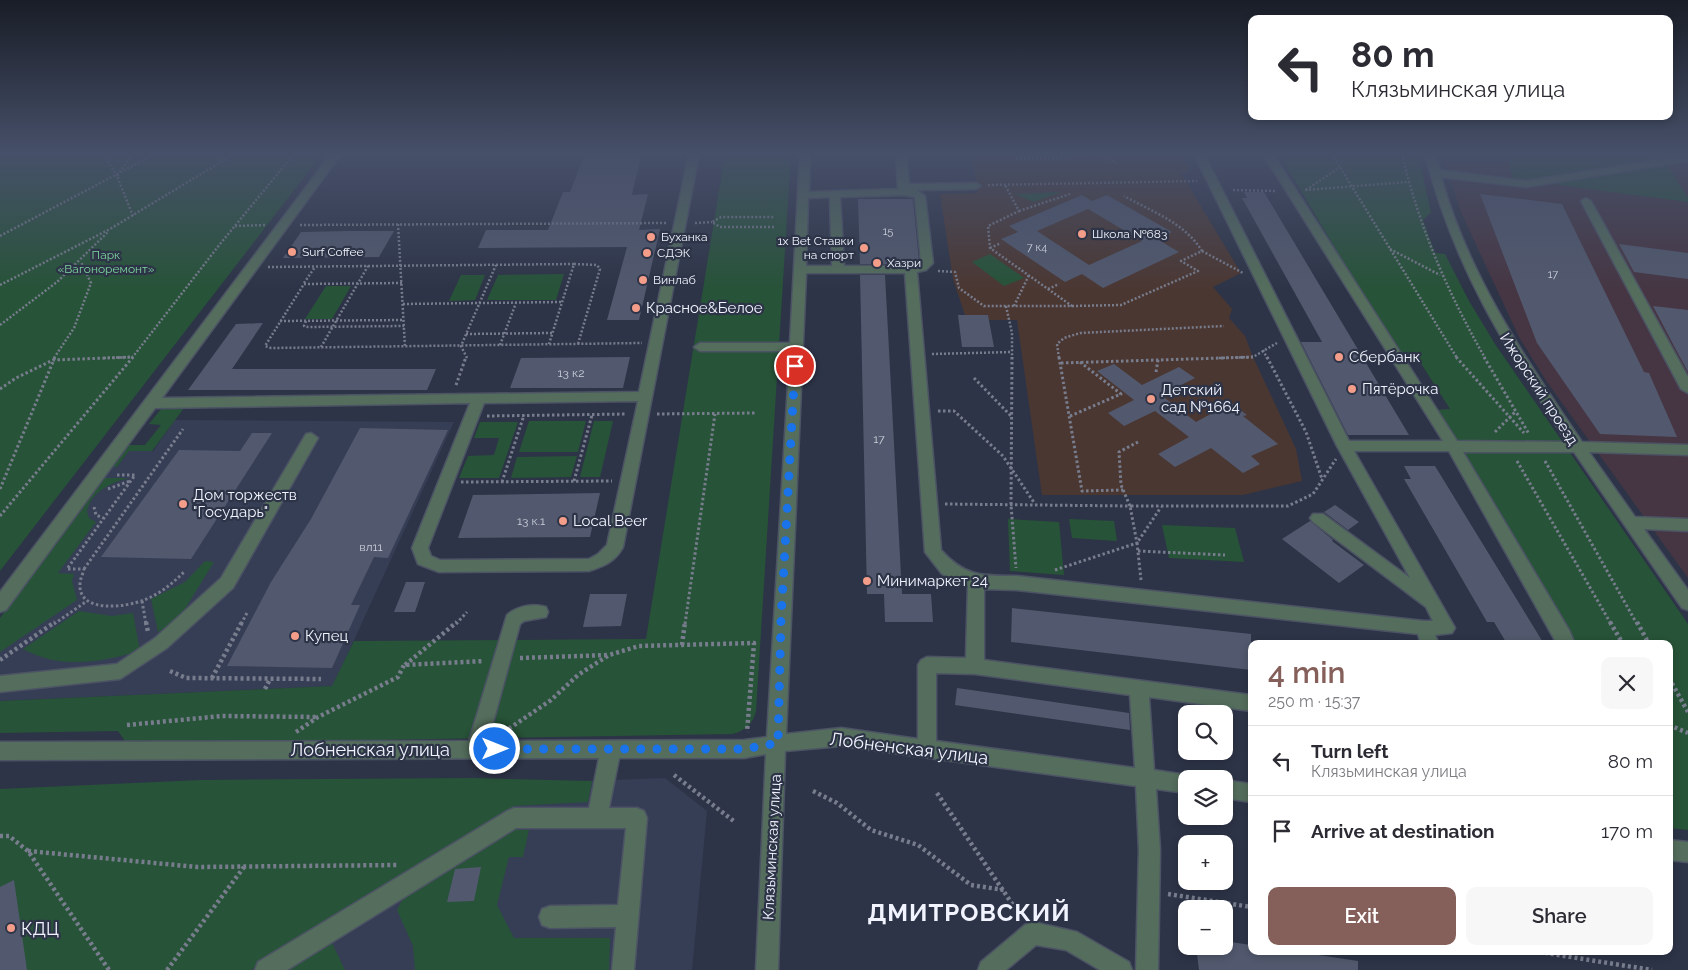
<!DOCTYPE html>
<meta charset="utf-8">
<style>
body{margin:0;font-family:Raleway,sans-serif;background:#f7f7f7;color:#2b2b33;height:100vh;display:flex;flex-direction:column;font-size:19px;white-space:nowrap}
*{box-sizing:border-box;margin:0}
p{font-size:16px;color:#7c7c81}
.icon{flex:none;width:28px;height:28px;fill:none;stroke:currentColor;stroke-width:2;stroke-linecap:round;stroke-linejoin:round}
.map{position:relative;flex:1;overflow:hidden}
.side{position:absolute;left:1248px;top:640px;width:425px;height:315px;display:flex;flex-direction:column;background:#fff;border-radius:10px;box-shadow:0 2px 8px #0003}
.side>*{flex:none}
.top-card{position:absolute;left:1248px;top:15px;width:425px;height:105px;border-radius:10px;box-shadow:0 2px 8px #0003;background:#fff;color:#2b2b33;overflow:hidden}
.buttons{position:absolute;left:1178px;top:705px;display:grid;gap:10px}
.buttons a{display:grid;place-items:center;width:55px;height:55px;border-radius:10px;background:#fff;box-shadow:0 2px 8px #0003;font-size:25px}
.pin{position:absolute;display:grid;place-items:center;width:42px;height:42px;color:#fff;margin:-21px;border:2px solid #fff;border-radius:50%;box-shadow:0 1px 5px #0007}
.me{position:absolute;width:55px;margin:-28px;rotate:90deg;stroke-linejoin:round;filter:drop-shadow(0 0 4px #0008)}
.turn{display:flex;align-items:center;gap:18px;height:105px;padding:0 20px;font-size:22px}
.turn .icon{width:65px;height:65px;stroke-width:2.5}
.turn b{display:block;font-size:35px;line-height:42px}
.round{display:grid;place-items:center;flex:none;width:52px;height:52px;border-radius:10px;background:#f7f7f7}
.summary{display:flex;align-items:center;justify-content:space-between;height:85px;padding:0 20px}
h1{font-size:30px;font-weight:600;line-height:38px;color:#855f5a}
.primary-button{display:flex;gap:10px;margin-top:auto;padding:10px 20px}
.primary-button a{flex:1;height:58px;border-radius:10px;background:#855f5a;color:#fff;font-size:20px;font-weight:600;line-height:58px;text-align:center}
.primary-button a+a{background:#f7f7f7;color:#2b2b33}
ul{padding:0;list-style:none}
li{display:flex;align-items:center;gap:15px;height:70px;padding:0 20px;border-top:1px solid #e1e1e2}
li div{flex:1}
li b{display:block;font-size:19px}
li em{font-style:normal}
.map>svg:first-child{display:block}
.built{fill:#363e56}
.industrial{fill:#463643}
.education{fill:#4b3732}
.green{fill:#275338}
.building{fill:#52596e;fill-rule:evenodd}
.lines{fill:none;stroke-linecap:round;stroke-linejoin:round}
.minor-casing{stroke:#4c5364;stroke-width:3}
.path-far2{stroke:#787d8d;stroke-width:2.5;stroke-dasharray:2 2;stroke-linecap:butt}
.path-far1{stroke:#787d8d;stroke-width:3;stroke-dasharray:2.5 2.5;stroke-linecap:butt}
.path{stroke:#787d8d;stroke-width:4.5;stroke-dasharray:3 3;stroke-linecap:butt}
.minor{fill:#546d5c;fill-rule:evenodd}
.route{stroke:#1a73e8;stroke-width:9;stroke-dasharray:0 16.2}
.poi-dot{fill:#f49e8a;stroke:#2d3447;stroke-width:2}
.labels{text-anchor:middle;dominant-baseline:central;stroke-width:4.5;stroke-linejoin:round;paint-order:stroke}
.far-number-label{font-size:11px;fill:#c9cdda}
.far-poi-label{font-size:12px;fill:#f1f4fe;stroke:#2d3447;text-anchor:start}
.far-park-label{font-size:12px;fill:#7dd69e;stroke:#2d3447}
.number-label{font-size:12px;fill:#c9cdda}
.poi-label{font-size:15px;fill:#f1f4fe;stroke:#2d3447;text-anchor:start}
.street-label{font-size:15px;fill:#f1f4fe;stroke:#2d3447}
.near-street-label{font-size:18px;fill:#f1f4fe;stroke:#2d3447}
.near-poi-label{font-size:18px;fill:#f1f4fe;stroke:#2d3447;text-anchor:start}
.near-district-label{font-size:24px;font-weight:bold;letter-spacing:1px;fill:#f1f4fe;stroke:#2d3447}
</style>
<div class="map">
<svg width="1688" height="970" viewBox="0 0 1688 970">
<rect width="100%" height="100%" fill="#2d3447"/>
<g class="built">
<path d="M175,420L454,422L333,686L0,701V618L111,467H117L129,451H153Z"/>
<path d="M665,778L707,811L692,970H0L183,796Z"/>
</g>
<path class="industrial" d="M1443,154H1688V578L1547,382L1519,337L1460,210Z"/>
<path class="education" d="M972,154H1180L1190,173H1181L1241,273L1213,287L1232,309L1229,318L1245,336L1253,357L1296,449L1302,481L1243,495H1042L1017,320H989L988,315H965L953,279L940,194L978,193Z"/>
<g class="green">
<path d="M0,154H322L0,571Z"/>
<path d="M725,154H791L756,711C753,724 745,731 732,734L127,744L118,731L0,733V701L332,686L354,641L646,639Z"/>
<path d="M1279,154H1418L1431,212L1423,220L1435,253L1445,254L1469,301L1495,344L1688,624V830L1669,828V644H1571L1434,410L1450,409L1415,354H1398Z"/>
<path d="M1507,154H1661L1688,198V202L1513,179Z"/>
<path d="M1061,192L1034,202L1014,194Z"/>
<path d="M990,254L1024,278L1004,286L972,262Z"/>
<path d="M564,274L556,300H487L498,275Z"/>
<path d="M461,275H485L475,300L449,301Z"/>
<path d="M326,286H351L332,319H305Z"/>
<path d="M162,408H184L152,451H129L117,467H111L128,445H145L161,425L149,424Z"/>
<path d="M529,421H586L578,452H519Z"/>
<path d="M594,421H613L600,477H580Z"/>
<path d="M480,422H518L499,478H459L468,456L494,455L499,438H474Z"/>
<path d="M577,456L571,477L511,478L517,457Z"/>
<path d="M104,478H129C112,482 91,492 87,511L89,518L96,522L58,573L74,574L72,581L77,600L0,652V618Z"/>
<path d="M1008,519L1059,522L1064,575L1010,571Z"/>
<path d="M1069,519L1114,521L1117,541L1072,538Z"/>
<path d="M1162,525L1235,528L1244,562L1169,558Z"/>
<path d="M205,561L214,562L177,622L158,632L151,599L185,582Z"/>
<path d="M79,611L112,616L133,613L140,651C101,662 61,670 23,649Z"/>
<path d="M473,778L592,781L588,802L514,806L374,897L251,970H0V789L201,780Z"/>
<path d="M505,829L529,830L523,857H509L497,905L514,938H610L609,970H415L413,946L397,910L404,896Z"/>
<path d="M331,941L345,970H284Z"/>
</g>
<g class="building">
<path d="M584,156H641L632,195L648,194L639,230L660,229L639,320H607L627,247L478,248L486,230H548L563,192H570Z"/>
<path d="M1244,192H1264L1409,435H1348L1301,342H1322L1242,198H1247Z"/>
<path d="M1480,194L1562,204L1644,372L1649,373L1677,437L1600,434L1537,343Z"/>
<path d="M1082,195L1092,201L1107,195L1172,232L1157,239L1179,252L1103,288L1082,274L1065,282L1001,239L1018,232L1009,226ZM1088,209L1142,241L1089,265L1037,231Z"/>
<path d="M858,199H913L919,261L912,264H860Z"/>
<path d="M348,231H394L379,257L283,258L301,232Z"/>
<path d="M1619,244L1688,253V279L1634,272Z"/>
<path d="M860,275H885L902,594H931L933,622H885L884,594H867Z"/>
<path d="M1653,306L1688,310V372L1673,344Z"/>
<path d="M958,315H988L994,347H962Z"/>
<path d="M263,323L232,369H436L427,390H188L236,324Z"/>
<path d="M630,357L623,388H510L521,358Z"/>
<path d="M1114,364L1142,385L1179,367L1195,378L1161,395L1196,422L1231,403L1247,415L1243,416L1278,444L1251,456L1260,464L1243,473L1211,448L1175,467L1158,454L1189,437L1155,411L1124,426L1108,413L1134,400L1097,371Z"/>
<path d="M360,428L448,430L388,558L374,557L351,605H360L332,668L227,666L271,582L311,519Z"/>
<path d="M252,433H272L191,559L101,557L179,450L240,451Z"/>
<path d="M1404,466H1435L1544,644H1507L1494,622H1487L1404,479H1411Z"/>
<path d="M600,493L590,537L458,538L473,495Z"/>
<path d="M1335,505L1359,522L1348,530L1324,512Z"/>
<path d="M1310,521L1333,540L1332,541L1364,565L1339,583L1282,539Z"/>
<path d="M406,582H425L415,612H394Z"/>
<path d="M590,594H627L621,626L583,627Z"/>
<path d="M1012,608L1251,634V670L1011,642Z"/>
<path d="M957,688L1129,713L1130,730L955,705Z"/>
<path d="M481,867L474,901L447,902L455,869Z"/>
<path d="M14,880L27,970H0V887Z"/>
<path d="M1224,941L1251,945V951H1292L1358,961V970H1199L1196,946H1224Z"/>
</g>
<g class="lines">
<defs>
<g id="minor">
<path d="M331,154H341L162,398L639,392L689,154H699L623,547C615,562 604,566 589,571L439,572L418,564L412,548L470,403L155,408L6,610L0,612V592ZM638,401L607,545L598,554L589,559L440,560L431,556L428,548L484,403Z"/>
<path d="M800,154H810L809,192L898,189L896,154H906L909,184L976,183L981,186L976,189L917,190L925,196L933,263L926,270L917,272L941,550C965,577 983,576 1017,576L1424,621H1433L1426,607L1313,522L1310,518L1313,514H1323L1410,578L1337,446L1194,154H1204L1349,441H1443L1263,154H1273L1457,441L1567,442C1504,346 1454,267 1425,154H1435L1440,170L1526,181L1688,155V161L1526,187L1441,177C1468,274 1525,359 1582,442L1688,445V455L1589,452L1635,517L1688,519V531L1644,529L1688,590V610L1682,608L1574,452H1463L1569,630L1575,644H1557L1449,451H1354L1455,628L1452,633L1435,635L1439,644H1421L1418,634L1017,590L984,589V660L1251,695V711L1149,697L1154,770L1186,775L1193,779H1186V793L1156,789L1160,850L1158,970H1136L1139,850L1136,786L841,746L785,751L778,970H756L766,754L744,758H619L609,808H637L644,811L647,818L634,970H612L616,927L550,928L542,925L539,917L542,909L550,906L618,905L626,828H516L287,970H255L258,962L507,811L514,808H589L599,758L0,760V742L469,741L507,615C517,606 533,603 546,607L548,612L546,617L524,621L520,624L488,741L744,740L767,737L790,351H700L694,347L700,343H790ZM904,195L915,197L921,262L911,266H844L840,197ZM830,197L832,266H806L808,198ZM806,273H905L925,552L942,574L968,586L966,658L927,657L921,660L918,665V739L841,728L786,734ZM936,673L975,674L1130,695L1135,768L936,741Z"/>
<path d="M1586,198L1591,201L1688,377V393L1681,389L1581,201Z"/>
<path d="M311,433L318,438L233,588L167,648L120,679L0,692V676L117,664L155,638L221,578L306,434Z"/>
<path d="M1224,780L1251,784V802L1224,798Z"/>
<path d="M1669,840L1688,842V862L1669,860Z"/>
<path d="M1033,922L1077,932L1129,962L1132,970H1100L1066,950L1036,945L1006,970H978L981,962L1025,925Z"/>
</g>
</defs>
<use href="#minor" class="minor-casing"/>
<g class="path-far2">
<path d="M104,154L117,176"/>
<path d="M132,154L117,176L133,216"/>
<path d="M1098,154L1117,163"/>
<path d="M1332,154L1457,358"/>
<path d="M1402,154C1419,227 1448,293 1485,358"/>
<path d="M1016,159L1065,158L1086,154"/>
<path d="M988,185L1197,181"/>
<path d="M1233,190L1277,191"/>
<path d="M1305,190L1407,182"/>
<path d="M1306,190L1340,167"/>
<path d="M1019,211L1070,194"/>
<path d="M695,223L712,222"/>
<path d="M398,224L405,347"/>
<path d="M300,225L666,223"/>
<path d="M235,226L266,225"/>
<path d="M774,227H720L712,222L721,217H775"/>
<path d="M0,236L155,154"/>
<path d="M990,248L1001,243"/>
<path d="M1390,249L1440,275"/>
<path d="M1202,251L1243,273"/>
<path d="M574,264L597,265L600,269L578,344"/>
<path d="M268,267L574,264L549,344"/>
<path d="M938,271L955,272L959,288L984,306H1072L990,248L988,226L1019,211L1005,185"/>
<path d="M304,283L315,267"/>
<path d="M402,283L304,284L265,346L271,348L642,343"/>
<path d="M0,285L110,229L234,154"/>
<path d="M1048,289L1059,284"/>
<path d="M403,304L562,302"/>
<path d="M1006,306L1012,333V358"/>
<path d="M1014,306L1029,275"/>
<path d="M1072,306L1121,305L1198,271L1181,261L1202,251C1185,223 1151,211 1124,196"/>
<path d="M280,321L404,320"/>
<path d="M306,321L304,326L308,327L404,326"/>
<path d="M0,325L57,282L108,232"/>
<path d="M466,334L552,333"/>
<path d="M500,345L516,303"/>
<path d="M321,347L368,266"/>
<path d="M1263,350L1267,358"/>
<path d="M932,354L1012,352"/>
<path d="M54,358L74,328L91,283L81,262"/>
<path d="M104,358L133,357"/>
<path d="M132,358L220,244L294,154"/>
<path d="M467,358L461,346L496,265"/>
<path d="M1059,358L1057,344L1064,338L1080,333L1224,326"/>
<path d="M1219,358L1253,357L1277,343"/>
</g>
<g class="path-far1">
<path d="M1012,357L1011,505L1016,568"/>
<path d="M1059,357L1082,491L1123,490"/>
<path d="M1267,357L1306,432L1322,479"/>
<path d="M1456,357L1524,433"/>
<path d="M1484,357L1529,434"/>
<path d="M1061,363L1253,357"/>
<path d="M1156,372L1158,360"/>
<path d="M974,378L1012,417"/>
<path d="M456,385L466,357"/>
<path d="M0,389L16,378L53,360L133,357"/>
<path d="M938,411H954L1003,456L1035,504"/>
<path d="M657,414L756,413"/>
<path d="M487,416L626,414"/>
<path d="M1070,416L1121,394L1080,362"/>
<path d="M1495,432L1516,411"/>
<path d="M1517,461L1611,624"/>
<path d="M1545,461L1637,624"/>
<path d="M117,475H135L67,569H84C83,574 80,579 80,584C78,614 127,607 144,600C160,594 173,583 185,571"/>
<path d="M574,481L592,415"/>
<path d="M461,482L612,481"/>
<path d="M502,482L524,415"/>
<path d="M0,489L55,357"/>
<path d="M108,489L130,481"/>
<path d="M945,504L1130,506L1121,485L1119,452L1138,442"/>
<path d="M94,507L96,515L103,518"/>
<path d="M0,516L133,357"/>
<path d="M1138,551L1225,555"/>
<path d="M84,569L183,429"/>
<path d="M1055,570L1137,543L1130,506H1288L1313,494L1336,459"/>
<path d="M1141,580L1137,543L1161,507"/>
<path d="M142,601L146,624"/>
<path d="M54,624L87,601"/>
<path d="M241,624L248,611"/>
<path d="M456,624L467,612"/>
<path d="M685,624L715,414"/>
</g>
<g class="path">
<path d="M146,622L148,632"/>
<path d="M1610,622L1623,644"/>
<path d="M1637,622L1649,644"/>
<path d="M682,645L685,622"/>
<path d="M520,658L609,655"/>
<path d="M0,660L55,622"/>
<path d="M405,665L457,622"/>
<path d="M170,671L186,678L321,679"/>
<path d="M212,678L242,622"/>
<path d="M1669,678L1688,712"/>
<path d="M265,689L270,679"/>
<path d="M127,725L222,716L318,717"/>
<path d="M1669,725L1688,733"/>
<path d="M296,732L318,717L398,677L404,665L484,661"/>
<path d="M504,732L551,700L578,675L609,655L639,646L754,643L747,732"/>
<path d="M674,775L735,822"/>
<path d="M813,791L837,803L871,830L918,845L971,885L1004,890"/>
<path d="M937,793L1021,917"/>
<path d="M0,836H9L28,851L109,970"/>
<path d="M28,851L197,867L399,865"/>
<path d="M1168,894L1251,907"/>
<path d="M1533,951L1652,970"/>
<path d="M167,970L244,867"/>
</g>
<use href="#minor" class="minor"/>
</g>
<linearGradient id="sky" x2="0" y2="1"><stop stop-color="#191d27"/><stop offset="0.53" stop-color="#465069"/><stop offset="1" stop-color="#465069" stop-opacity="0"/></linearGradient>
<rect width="1688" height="290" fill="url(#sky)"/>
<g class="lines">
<path class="route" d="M495,749H744L778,743L781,620L795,366"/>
</g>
<g class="poi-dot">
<circle cx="1082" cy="234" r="5"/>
<circle cx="651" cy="237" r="5"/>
<circle cx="864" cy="248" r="5"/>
<circle cx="292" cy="252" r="5"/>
<circle cx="647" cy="253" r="5"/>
<circle cx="877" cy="263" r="5"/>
<circle cx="643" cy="280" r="5"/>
<circle cx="636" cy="308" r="5"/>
<circle cx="1339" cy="357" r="5"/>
<circle cx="1352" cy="389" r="5"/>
<circle cx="1151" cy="399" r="5"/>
<circle cx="183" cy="504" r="5"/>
<circle cx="563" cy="521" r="5"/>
<circle cx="867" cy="581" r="5"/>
<circle cx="295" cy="636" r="5"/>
<circle cx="11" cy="928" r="5"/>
</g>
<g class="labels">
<g class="far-number-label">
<text x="888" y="231">15</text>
<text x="1037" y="247">7 к4</text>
<text x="1553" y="274">17</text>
</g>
<g class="far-poi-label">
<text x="1092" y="234">Школа №683</text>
<text x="661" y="237">Буханка</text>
<text x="854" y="241" text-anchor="end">1x Bet Ставки<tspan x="854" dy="14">на спорт</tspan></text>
<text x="302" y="252">Surf Coffee</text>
<text x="657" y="253">СДЭК</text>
<text x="887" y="263">Хазри</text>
<text x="653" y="280">Винлаб</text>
</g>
<g class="far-park-label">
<text x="106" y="255">Парк<tspan x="106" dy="14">«Вагоноремонт»</tspan></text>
</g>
<g class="number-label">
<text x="571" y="373">13 к2</text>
<text x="879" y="439">17</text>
<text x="531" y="521">13 к.1</text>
<text x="371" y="547">вл11</text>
</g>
<g class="poi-label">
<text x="646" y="308">Красное&amp;Белое</text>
<text x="1349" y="357">Сбербанк</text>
<text x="1362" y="389">Пятёрочка</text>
<text x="1161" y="390">Детский<tspan x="1161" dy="17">сад №1664</tspan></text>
<text x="193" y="495">Дом торжеств<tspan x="193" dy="17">"Государь"</tspan></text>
<text x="573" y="521">Local Beer</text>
<text x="877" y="581">Минимаркет 24</text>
<text x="305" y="636">Купец</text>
</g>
<g class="street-label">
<text transform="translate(1539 389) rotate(57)">Ижорский проезд</text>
<text transform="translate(772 847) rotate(-87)">Клязьминская улица</text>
</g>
<g class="near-street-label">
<text transform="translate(909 748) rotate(7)">Лобненская улица</text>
<text x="370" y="749">Лобненская улица</text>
</g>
<g class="near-poi-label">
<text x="21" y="928">КДЦ</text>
</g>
<g class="near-district-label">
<text x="969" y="912">ДМИТРОВСКИЙ</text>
</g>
</g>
</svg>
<div class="buttons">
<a><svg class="icon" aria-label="search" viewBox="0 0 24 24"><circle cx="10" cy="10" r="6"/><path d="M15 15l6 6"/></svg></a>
<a><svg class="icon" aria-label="layers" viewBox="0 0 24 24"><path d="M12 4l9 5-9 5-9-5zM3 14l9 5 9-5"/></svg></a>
<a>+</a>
<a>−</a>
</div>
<div class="pin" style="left:795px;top:366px;background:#d93025"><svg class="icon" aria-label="arrive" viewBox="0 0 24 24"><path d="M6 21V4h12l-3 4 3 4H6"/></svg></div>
<svg class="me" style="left:495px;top:749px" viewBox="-20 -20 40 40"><circle r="17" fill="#1a73e8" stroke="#fff" stroke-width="3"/><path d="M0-11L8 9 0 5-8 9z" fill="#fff"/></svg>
<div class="top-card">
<div class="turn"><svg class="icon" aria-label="left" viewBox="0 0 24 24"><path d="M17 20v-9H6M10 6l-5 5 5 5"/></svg><div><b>80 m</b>Клязьминская улица</div></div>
</div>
<section class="side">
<div class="summary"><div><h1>4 min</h1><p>250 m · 15:37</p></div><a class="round"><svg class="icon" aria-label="close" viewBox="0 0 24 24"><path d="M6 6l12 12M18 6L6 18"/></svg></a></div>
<ul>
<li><svg class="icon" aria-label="left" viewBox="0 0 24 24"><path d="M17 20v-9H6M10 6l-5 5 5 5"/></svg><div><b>Turn left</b><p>Клязьминская улица</p></div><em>80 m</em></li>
<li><svg class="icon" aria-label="arrive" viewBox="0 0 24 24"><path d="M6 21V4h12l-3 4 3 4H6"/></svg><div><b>Arrive at destination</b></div><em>170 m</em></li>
</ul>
<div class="primary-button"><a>Exit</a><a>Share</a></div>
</section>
</div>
